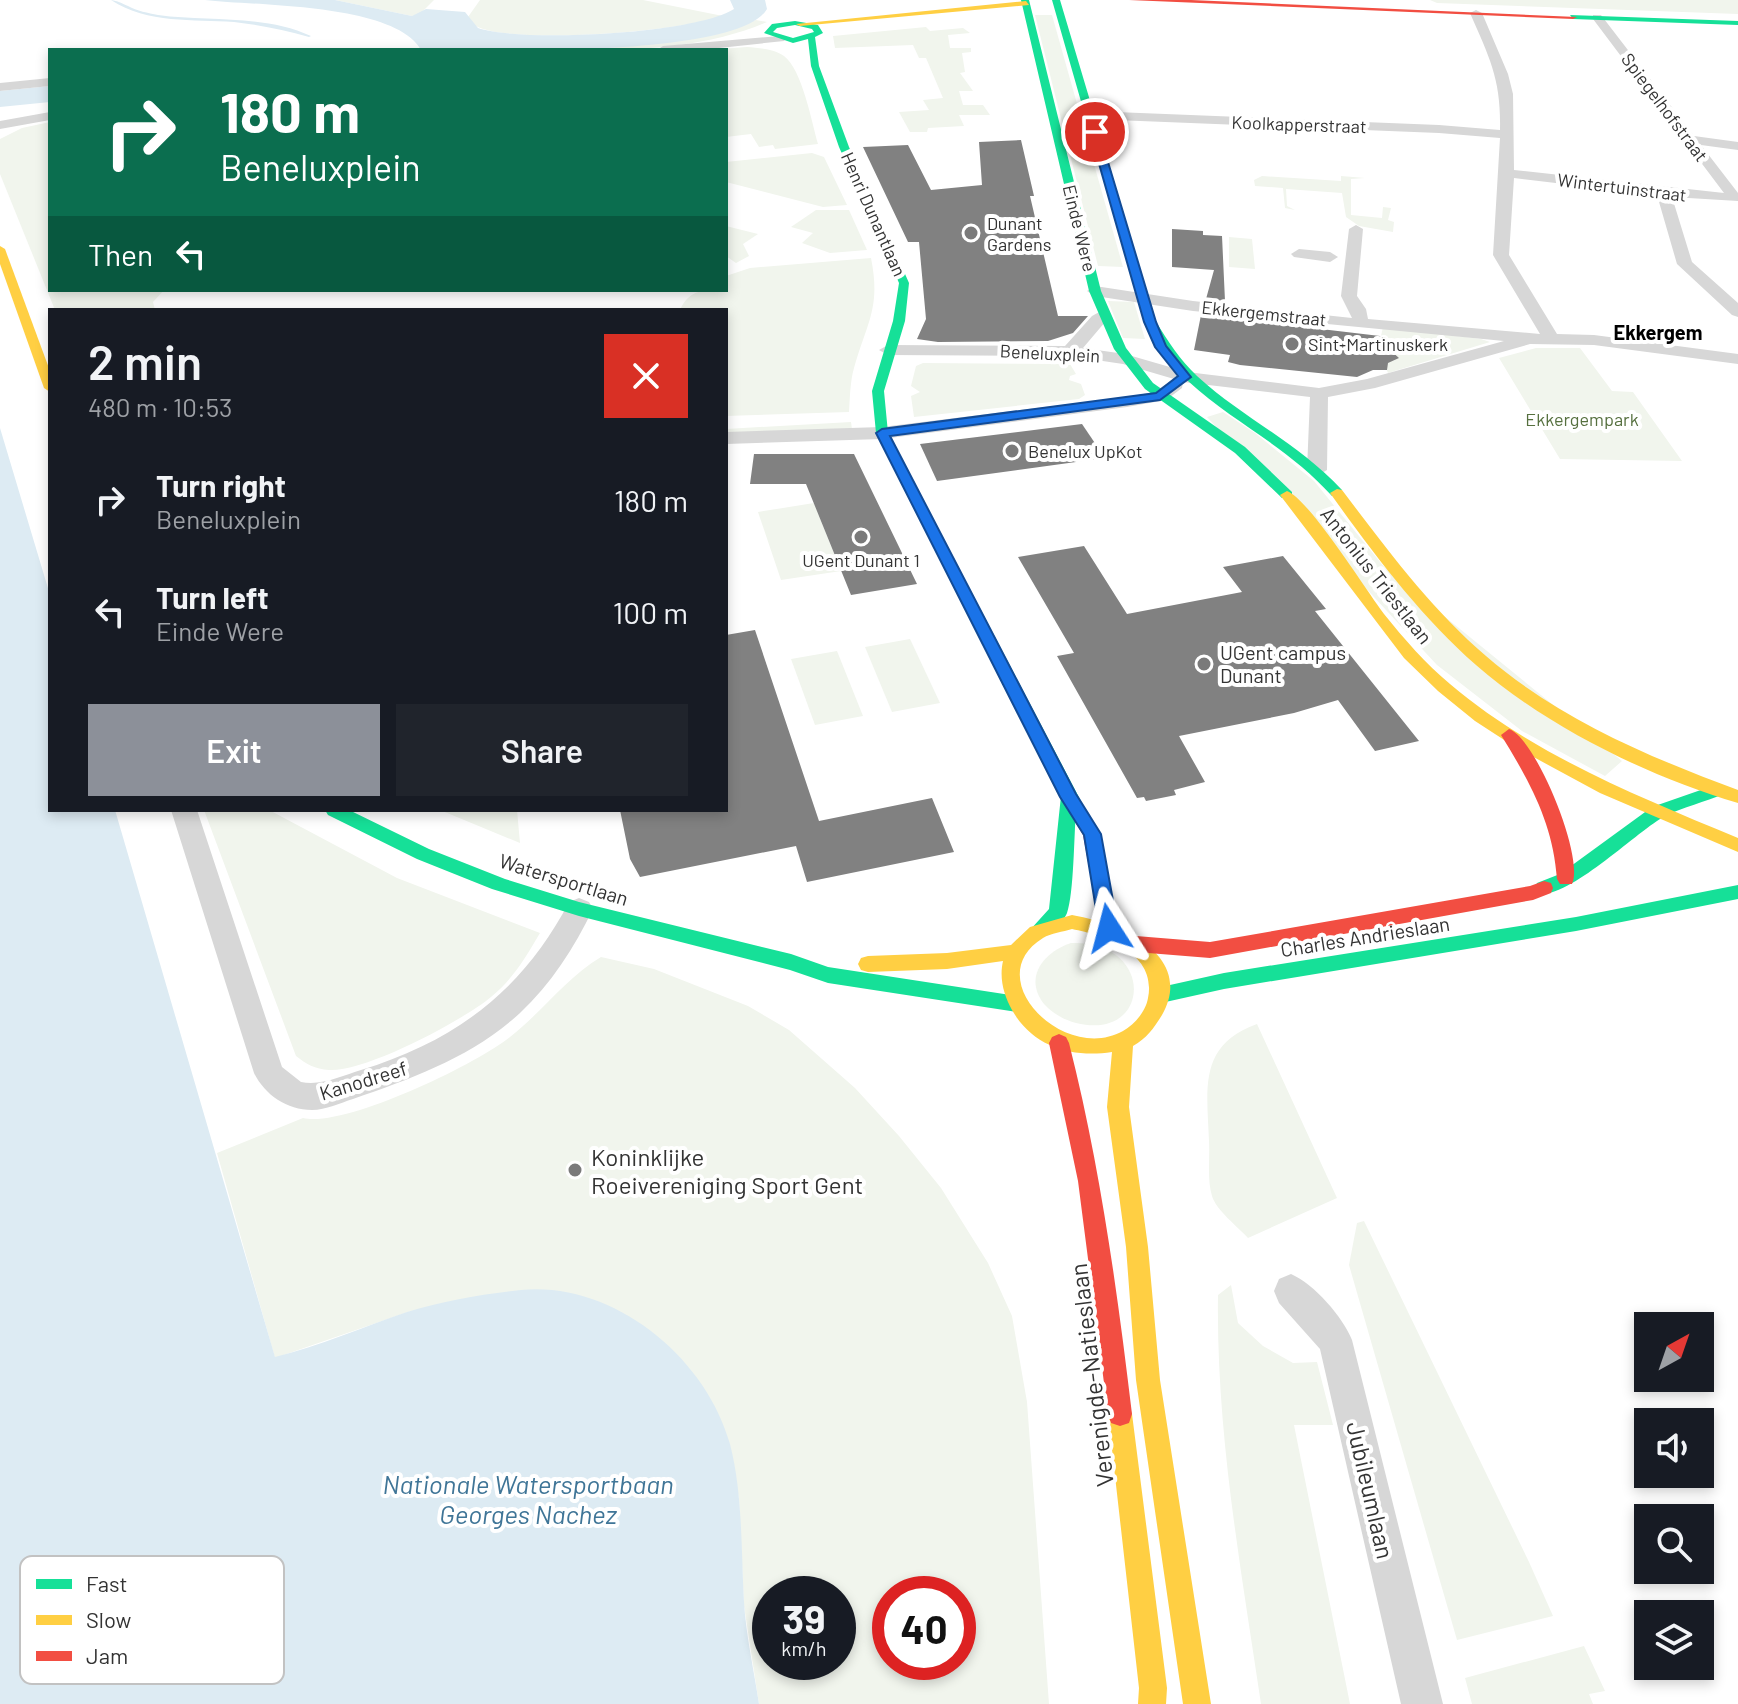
<!DOCTYPE html>
<meta charset="utf-8">
<style>
body{margin:0;font-family:Barlow,sans-serif;background:#20242c;color:#f1f3f6;height:100vh;display:flex;flex-direction:column;font-size:30px;white-space:nowrap}
*{box-sizing:border-box;margin:0}
p{font-size:26px;color:#9ea1a6}
.icon{flex:none;width:44px;height:44px;fill:none;stroke:currentColor;stroke-width:2;stroke-linecap:round;stroke-linejoin:round}
.map{position:relative;flex:1;overflow:hidden}
.drawer{position:absolute;left:48px;top:308px;width:680px;height:504px;display:flex;flex-direction:column;background:#171b24;border-radius:0px;box-shadow:0 4px 12px #0003}
.drawer>*{flex:none}
.guide{position:absolute;left:48px;top:48px;width:680px;height:244px;border-radius:0px;box-shadow:0 4px 12px #0003;background:#0b6e4f;color:#fff;overflow:hidden}
.needle{width:52px;rotate:40deg}
.buttons{position:absolute;left:1634px;top:1312px;display:grid;gap:16px}
.buttons a{display:grid;place-items:center;width:80px;height:80px;border-radius:0px;background:#171b24;box-shadow:0 4px 12px #0003;font-size:40px}
.speed{position:absolute;left:752px;top:1576px;display:flex;gap:16px;font-size:40px;font-weight:700;text-align:center}
.speed>*{display:grid;place-content:center;width:104px;height:104px;border-radius:50%;background:#171b24;box-shadow:0 4px 12px #0003;line-height:1}
.speed small{font-size:20px;font-weight:400}
.speed .limit{border:12px solid #d22;background:#fff;color:#111}
.pin{position:absolute;display:grid;place-items:center;width:68px;height:68px;color:#fff;margin:-34px;border:4px solid #fff;border-radius:50%;box-shadow:0 2px 8px #0007}
.me{position:absolute;width:88px;margin:-44px;rotate:351deg;stroke-linejoin:round;filter:drop-shadow(0 0 6px #0008)}
.turn{display:flex;align-items:center;gap:28px;height:168px;padding:0 40px;font-size:36px}
.turn .icon{width:104px;height:104px;stroke-width:2.5}
.turn b{display:block;font-size:56px;line-height:68px}
.then{display:flex;align-items:center;height:76px;padding:0 40px;background:#0003;gap:16px;font-size:30px}
.round{display:grid;place-items:center;flex:none;width:84px;height:84px;border-radius:0px;background:#20242c}
.headline{display:flex;align-items:center;justify-content:space-between;height:136px;padding:0 40px}
h1{font-size:48px;font-weight:600;line-height:60px}
.cta{display:flex;gap:16px;margin-top:auto;padding:16px 40px}
.cta a{flex:1;height:92px;border-radius:0px;background:#8c9099;color:#fff;font-size:32px;font-weight:600;line-height:92px;text-align:center}
.cta a+a{background:#20242c;color:#f1f3f6}
ul{padding:0;list-style:none}
li{display:flex;align-items:center;gap:24px;height:112px;padding:0 40px}
li div{flex:1}
li b{display:block;font-size:30px}
li em{font-style:normal}
.map>svg:first-child{display:block}
.green{fill:#f1f5ed;fill-rule:evenodd}
.water{fill:#ddebf3}
.lines{fill:none;stroke-linecap:round;stroke-linejoin:round}
.stream{fill:#ddebf3;fill-rule:evenodd}
.building{fill:#818181}
.street{fill:#d7d7d7;fill-rule:evenodd}
.fast{fill:#16e098;fill-rule:evenodd}
.slow{fill:#ffcf43;fill-rule:evenodd}
.jam{fill:#f24e42;fill-rule:evenodd}
.route{fill:#1a73e8;stroke:#114b97;stroke-width:2}
.poi-dot{fill:#7a7a7a;stroke:#fff;stroke-width:3}
.labels{text-anchor:middle;dominant-baseline:central;stroke-width:8;stroke-linejoin:round;paint-order:stroke}
.far-street-label{font-size:18px;fill:#333;stroke:#fff}
.far-poi-label{font-size:18px;fill:#333;stroke:#fff;text-anchor:start}
.far-park-label{font-size:18px;fill:#56703f;stroke:#fff}
.far-quarter-label{font-size:20px;font-weight:bold;fill:#000;stroke:#fff}
.street-label{font-size:20px;fill:#333;stroke:#fff}
.poi-label{font-size:20px;fill:#333;stroke:#fff;text-anchor:start}
.near-poi-label{font-size:24px;fill:#333;stroke:#fff;text-anchor:start}
.near-street-label{font-size:24px;fill:#333;stroke:#fff}
.near-water-label{font-size:26px;font-style:italic;fill:#3f7597;stroke:#fff}
.key{fill:#fff;stroke:#c2c2c2;stroke-width:2}
.key-label{font-size:22px;fill:#333}
</style>
<div class="map">
<svg width="1738" height="1704" viewBox="0 0 1738 1704">
<rect width="100%" height="100%" fill="#fff"/>
<g class="green">
<path d="M335,0H434L419,15L412,16Z"/>
<path d="M480,0H643L723,16C684,31 505,47 472,24L468,17Z"/>
<path d="M1430,0H1738V14L1437,3Z"/>
<path d="M1035,15H1052L1123,267L1098,266Z"/>
<path d="M756,20L767,22C714,45 651,50 593,50L706,36Z"/>
<path d="M926,27L930,31L963,28L970,33L948,35L950,48H971V52L962,53L965,72L960,73L973,91H959L963,105H983L990,115H959L964,126L928,128L927,132H910L899,112L929,110L923,100L943,98L926,58H919L913,45L835,48L833,36Z"/>
<path d="M747,47C759,48 774,49 784,56C802,69 812,123 818,144L775,149L773,145L759,147L751,134L726,137V50H707Z"/>
<path d="M50,122V290H164L153,302L155,310H55L0,174V139L22,128Z"/>
<path d="M812,153L824,157L847,205L823,207L726,182V162Z"/>
<path d="M1262,176L1341,181V176L1365,178L1351,179V215L1382,218L1383,207L1391,208L1388,220L1394,222L1393,232L1359,226L1346,217L1342,193L1286,189L1287,206L1295,210L1285,208L1283,188L1255,186L1254,180Z"/>
<path d="M816,210H849L867,250L830,253L802,243L813,233L791,227Z"/>
<path d="M726,226L758,234L743,244L749,256L736,263L726,256Z"/>
<path d="M1229,237L1252,239L1255,269L1229,267Z"/>
<path d="M871,258C881,308 867,322 854,368C850,382 850,398 849,412L726,416V310H680C690,288 705,290 726,290V276L750,268Z"/>
<path d="M1108,301L1134,302L1145,339L1123,338Z"/>
<path d="M1383,327L1481,339L1490,342L1388,373L1384,363L1395,360L1396,355L1385,348L1389,347L1390,342L1381,336Z"/>
<path d="M1536,348H1580L1612,391L1633,392L1682,461L1560,459L1499,358Z"/>
<path d="M923,363L1070,364L1076,374L1070,376L1069,380L1081,384L1085,395L1079,399L914,417L911,396L920,392L911,386L916,366Z"/>
<path d="M1223,412L1255,433L1314,481L1385,568L1622,761L1605,776L1522,731L1437,665L1207,417Z"/>
<path d="M851,422L852,429L726,433V429Z"/>
<path d="M814,503L841,571L781,580L758,512Z"/>
<path d="M910,639L940,703L892,712L865,647Z"/>
<path d="M837,651L863,716L815,725L791,659Z"/>
<path d="M204,810H269L397,878L540,933C526,957 513,979 491,997C462,1021 366,1072 329,1070C315,1069 306,1064 296,1056Z"/>
<path d="M440,810H517L520,843Z"/>
<path d="M1071,943C1156,940 1152,1042 1076,1023C1064,1020 1052,1013 1044,1004C1023,977 1044,952 1071,943Z"/>
<path d="M601,957L654,969L748,1006L789,1030L855,1088L899,1136L941,1188L988,1263L1012,1316L1027,1402L1049,1704H759L744,1606L739,1499L729,1442L411,1311L275,1358L217,1153L303,1118C344,1128 475,1065 510,1037C542,1012 566,978 601,957ZM770,1594H838V1662H770ZM890,1594H958V1662H890Z"/>
<path d="M1257,1024L1337,1198L1248,1238C1238,1227 1216,1210 1212,1196C1207,1180 1210,1158 1209,1141C1207,1089 1198,1045 1257,1024Z"/>
<path d="M1364,1221L1529,1562L1553,1616L1457,1640L1349,1265L1357,1223Z"/>
<path d="M1231,1285L1238,1323L1263,1346L1293,1363L1317,1362L1333,1425H1294L1350,1704H1261C1241,1569 1216,1432 1218,1295Z"/>
<path d="M1584,1646L1605,1691L1589,1694L1593,1704H1472L1465,1678Z"/>
</g>
<g class="water">
<path d="M205,0H335L412,16L426,9L465,12L478,28C522,43 695,34 734,9L730,0H765L767,9C738,59 480,50 421,50C395,3 254,6 205,0Z"/>
<path d="M50,86V102L0,107V91Z"/>
<path d="M0,428L50,595V810H115L275,1357C319,1346 363,1327 407,1312C442,1301 484,1294 521,1290C613,1281 706,1357 730,1444C743,1495 741,1550 744,1602C746,1636 754,1670 759,1704H0Z"/>
</g>
<g class="lines">
<path class="stream" d="M111,0C118,1 121,3 128,6C137,11 148,13 158,15C208,22 264,14 311,36L309,37C284,30 260,25 234,22C193,19 148,24 111,0Z"/>
</g>
<g class="building">
<path d="M1021,140L1034,196H1030L1058,316H1088L1073,333L1048,341L938,342L917,339L926,319L919,242H908L863,147L908,145L931,190L982,185L979,142Z"/>
<path d="M1172,229L1203,231V235L1222,236L1225,301L1206,299L1214,270L1172,267Z"/>
<path d="M1201,315L1380,336L1390,342L1389,349L1399,358L1388,363L1387,370H1373L1357,377L1240,365L1228,362L1230,355L1194,350Z"/>
<path d="M1082,424L1105,458L937,481L920,444Z"/>
<path d="M754,454H854L917,584L851,595L806,484H750Z"/>
<path d="M1084,546L1127,614L1242,592L1223,567L1283,556L1326,609L1315,611L1419,741L1375,751L1338,700L1294,713L1179,736L1205,782L1174,790L1176,795L1146,801L1144,797L1137,798L1057,656L1074,653L1018,557Z"/>
<path d="M755,630L819,821L932,798L954,852L807,882L796,846L640,877L630,859L620,810H726V635Z"/>
</g>
<g class="lines">
<g class="street">
<path d="M1476,10L1482,13L1508,74L1513,94L1514,170L1724,193L1593,19V15H1601L1694,136L1738,142V150L1701,145L1738,193V201L1672,197L1692,262L1738,303V317L1732,315L1677,264L1657,195L1514,178L1509,255L1557,334L1594,335L1738,354V364L1594,345L1530,344L1375,388L1328,397L1327,470L1317,476L1307,470L1310,397L1183,382L1182,388L1166,400L1127,407L882,439L726,444V432L882,427L1127,397L1154,392L1174,379L1123,364L1069,356L888,355L879,350L888,345L1065,346L1092,316L1103,310L1111,315L1083,348L1125,354L1187,372L1319,388L1367,379L1504,341L1193,311L1095,296L1087,291L1095,286L1193,301L1352,318L1341,296L1349,229L1356,225L1363,229L1357,296L1366,309L1368,319L1540,334L1493,255L1500,138L1439,133L1090,119L1084,115L1090,111L1439,125L1500,130C1501,79 1490,59 1470,13Z"/>
<path d="M780,36L786,39L784,41L700,50H657L663,46Z"/>
<path d="M50,78V86L0,91V83Z"/>
<path d="M50,112V120L0,129V121Z"/>
<path d="M1299,249L1330,252L1338,257L1330,262L1294,257L1291,254Z"/>
<path d="M171,810H197L282,1067L301,1082C322,1086 341,1076 361,1070C456,1041 523,990 569,902L579,898L589,902L593,909C574,948 551,984 520,1013C472,1057 413,1078 353,1099C340,1103 326,1110 312,1110C287,1110 265,1095 254,1073Z"/>
<path d="M1291,1274C1314,1284 1343,1317 1352,1340L1443,1704H1401L1320,1349L1279,1303L1274,1291L1279,1279Z"/>
</g>
<g class="fast">
<path d="M1021,0H1029L1101,291L1126,348L1153,383L1245,447L1292,492V498H1282L1235,453L1145,389L1114,349L1089,291Z"/>
<path d="M1052,0H1060L1156,322C1168,341 1180,360 1197,376C1244,419 1296,441 1342,490V496H1332C1287,446 1235,424 1188,381C1170,364 1157,343 1144,322Z"/>
<path d="M1570,15L1738,21V25L1573,19Z"/>
<path d="M795,21L818,25L823,33L815,37L819,66L849,147L909,283L905,321L884,391L888,433L1083,805L1076,811C1074,834 1074,894 1067,913C1062,925 1045,939 1032,935L1030,930L1049,909L1061,796L876,433L872,391L893,321L899,283L839,147L811,66L808,39L793,43L764,33L772,24ZM795,25L812,29L814,32L793,38L773,32L777,28Z"/>
<path d="M1718,784L1724,786L1727,790L1724,794C1705,802 1683,807 1665,816C1637,831 1566,902 1537,893L1535,888L1537,883L1560,874L1652,807Z"/>
<path d="M325,810H349L429,849L505,879L579,902L791,954L828,967L1017,996L1024,998L1027,1004L1024,1010L1017,1012L828,983L790,970L579,916L492,889L417,859L328,815Z"/>
<path d="M1738,885V899L1576,931L1224,989L1161,1003L1154,1001L1151,995L1154,989L1161,987L1224,973L1576,917Z"/>
</g>
<g class="slow">
<path d="M1026,1L1029,5L800,26L796,24Z"/>
<path d="M0,246L5,249L50,371V392L44,388L0,264Z"/>
<path d="M1337,489L1342,490C1386,548 1430,608 1486,656C1559,719 1649,757 1738,790V803C1647,776 1547,727 1476,665C1420,616 1373,553 1330,493Z"/>
<path d="M1287,491C1309,499 1366,590 1384,614C1404,639 1426,664 1450,684C1534,755 1637,796 1738,838V852L1600,793L1515,747L1475,721L1438,691L1404,658L1280,495Z"/>
<path d="M1072,915C1118,923 1196,954 1162,1015C1154,1028 1147,1038 1133,1046L1129,1107L1148,1247L1160,1380L1211,1704H1183L1136,1380L1126,1247L1107,1107L1112,1052C1072,1058 1033,1047 1012,1010C1004,995 999,979 1003,961L947,969L868,972L861,970L858,964L861,958L868,956L947,953L1011,945L1030,927ZM1072,929C1107,936 1157,954 1148,998C1146,1011 1135,1024 1123,1031C1064,1064 978,978 1043,938C1051,933 1063,932 1072,929Z"/>
<path d="M1120,1402L1129,1405L1132,1414L1167,1688L1166,1704H1138L1139,1688L1108,1414L1111,1405Z"/>
</g>
<g class="jam">
<path d="M1129,0H1191L1577,17L1573,19Z"/>
<path d="M1509,729C1535,737 1585,857 1572,884H1560L1557,879C1553,823 1530,782 1501,735Z"/>
<path d="M1074,799L1080,801L1101,834L1118,928L1116,933H1102L1100,928L1083,835L1065,805Z"/>
<path d="M1544,881L1551,883L1553,888L1551,893L1533,900L1210,958L1136,952L1129,949L1126,944L1129,939L1136,936L1210,942L1530,886Z"/>
<path d="M1059,1034L1066,1037L1069,1043C1100,1165 1117,1289 1132,1414L1129,1423L1120,1426L1111,1423L1108,1414L1078,1181L1049,1043L1052,1037Z"/>
</g>
</g>
<path class="route" d="M1095,129L1099,132L1156,322L1166,346L1191,377L1160,400L890,436L1076,794L1101,834L1118,928L1115,933H1102L1099,928L1084,835L1060,797L876,433L882,429L1156,393L1178,376L1155,347L1144,322L1090,132Z"/>
<g class="poi-dot">
<circle cx="971" cy="233" r="8"/>
<circle cx="1292" cy="344" r="8"/>
<circle cx="1012" cy="451" r="8"/>
<circle cx="861" cy="537" r="8"/>
<circle cx="1204" cy="664" r="8"/>
<circle cx="575" cy="1170" r="8"/>
</g>
<g class="labels">
<g class="far-street-label">
<text transform="translate(1665 107) rotate(53)">Spiegelhofstraat</text>
<text transform="translate(1299 124) rotate(2)">Koolkapperstraat</text>
<text transform="translate(1622 187) rotate(7)">Wintertuinstraat</text>
<text transform="translate(874 214) rotate(66)">Henri Dunantlaan</text>
<text transform="translate(1080 228) rotate(76)">Einde Were</text>
<text transform="translate(1264 313) rotate(6)">Ekkergemstraat</text>
<text transform="translate(1050 353) rotate(3)">Beneluxplein</text>
</g>
<g class="far-poi-label">
<text x="987" y="223">Dunant<tspan x="987" dy="21">Gardens</tspan></text>
<text x="1308" y="344">Sint-Martinuskerk</text>
<text x="1028" y="451">Benelux UpKot</text>
<text x="861" y="560" text-anchor="middle">UGent Dunant 1</text>
</g>
<g class="far-park-label">
<text x="1582" y="419">Ekkergempark</text>
</g>
<g class="far-quarter-label">
<text x="1658" y="332">Ekkergem</text>
</g>
<g class="street-label">
<text transform="translate(1377 575) rotate(52)">Antonius Triestlaan</text>
<text transform="translate(564 879) rotate(17)">Watersportlaan</text>
<text transform="translate(1365 936) rotate(-9)">Charles Andrieslaan</text>
<text transform="translate(363 1080) rotate(-17)">Kanodreef</text>
</g>
<g class="poi-label">
<text x="1220" y="652">UGent campus<tspan x="1220" dy="23">Dunant</tspan></text>
</g>
<g class="near-poi-label">
<text x="591" y="1156">Koninklijke<tspan x="591" dy="28">Roeivereniging Sport Gent</tspan></text>
</g>
<g class="near-street-label">
<text transform="translate(1091 1375) rotate(-97)">Verenigde-Natieslaan</text>
<text transform="translate(1371 1490) rotate(77)">Jubileumlaan</text>
</g>
<g class="near-water-label">
<text x="528" y="1483">Nationale Watersportbaan<tspan x="528" dy="30">Georges Nachez</tspan></text>
</g>
</g>
<rect x="20" y="1556" width="264" height="128" rx="12" class="key"/>
<rect x="36" y="1579" width="36" height="10" fill="#16e098"/>
<rect x="36" y="1615" width="36" height="10" fill="#ffcf43"/>
<rect x="36" y="1651" width="36" height="10" fill="#f24e42"/>
<g class="key-label">
<text x="86" y="1592">Fast</text>
<text x="86" y="1628">Slow</text>
<text x="86" y="1664">Jam</text>
</g>
</svg>
<div class="buttons">
<a><svg class="needle" viewBox="-14 -14 28 28"><path d="M0-13l5 13h-10z" fill="#e53935"/><path d="M0 13l5-13h-10z" fill="#9ea1a6"/></svg></a>
<a><svg class="icon" aria-label="sound" viewBox="0 0 24 24"><path d="M4 9h4l5-4v14l-5-4H4zM17 9q2 3 0 6"/></svg></a>
<a><svg class="icon" aria-label="search" viewBox="0 0 24 24"><circle cx="10" cy="10" r="6"/><path d="M15 15l6 6"/></svg></a>
<a><svg class="icon" aria-label="layers" viewBox="0 0 24 24"><path d="M12 4l9 5-9 5-9-5zM3 14l9 5 9-5"/></svg></a>
</div>
<div class="speed"><div>39<small>km/h</small></div><div class="limit">40</div></div>
<div class="pin" style="left:1095px;top:132px;background:#d93025"><svg class="icon" aria-label="arrive" viewBox="0 0 24 24"><path d="M6 21V4h12l-3 4 3 4H6"/></svg></div>
<svg class="me" style="left:1109px;top:928px" viewBox="-20 -20 40 40"><path d="M0-17L14 15 0 8-14 15z" fill="#1a73e8" stroke="#fff" stroke-width="4"/></svg>
<div class="guide">
<div class="turn"><svg class="icon" aria-label="right" viewBox="0 0 24 24"><path d="M7 20v-9h11M14 6l5 5-5 5"/></svg><div><b>180 m</b>Beneluxplein</div></div>
<div class="then">Then<svg class="icon" aria-label="left" viewBox="0 0 24 24"><path d="M17 20v-9H6M10 6l-5 5 5 5"/></svg></div>
</div>
<section class="drawer">
<div class="headline"><div><h1>2 min</h1><p>480 m · 10:53</p></div><a class="round" style="background:#d93025;color:#fff"><svg class="icon" aria-label="close" viewBox="0 0 24 24"><path d="M6 6l12 12M18 6L6 18"/></svg></a></div>
<ul>
<li><svg class="icon" aria-label="right" viewBox="0 0 24 24"><path d="M7 20v-9h11M14 6l5 5-5 5"/></svg><div><b>Turn right</b><p>Beneluxplein</p></div><em>180 m</em></li>
<li><svg class="icon" aria-label="left" viewBox="0 0 24 24"><path d="M17 20v-9H6M10 6l-5 5 5 5"/></svg><div><b>Turn left</b><p>Einde Were</p></div><em>100 m</em></li>
</ul>
<div class="cta"><a>Exit</a><a>Share</a></div>
</section>
</div>
